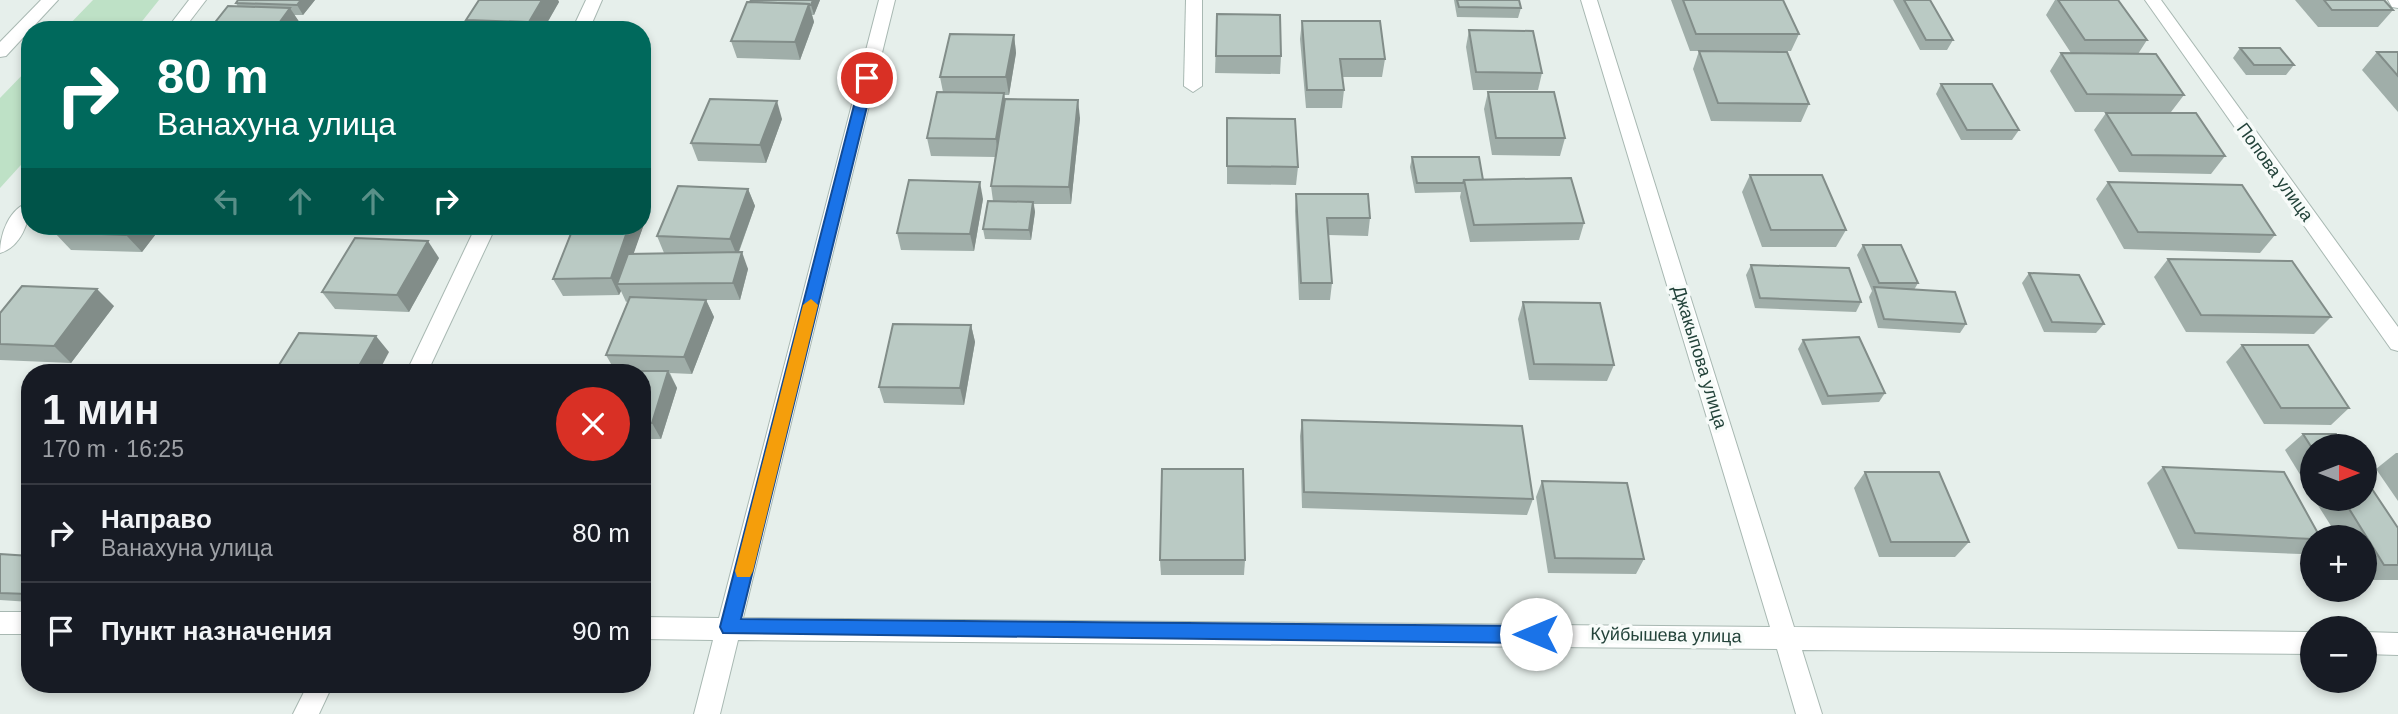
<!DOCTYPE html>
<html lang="ru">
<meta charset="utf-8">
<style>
body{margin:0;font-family:Arial,sans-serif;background:#20242c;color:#f1f3f6;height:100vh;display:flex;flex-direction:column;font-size:26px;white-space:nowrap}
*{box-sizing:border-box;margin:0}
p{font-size:23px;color:#9ea1a6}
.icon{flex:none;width:38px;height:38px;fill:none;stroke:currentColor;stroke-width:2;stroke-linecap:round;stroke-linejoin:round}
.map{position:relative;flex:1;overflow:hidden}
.sheet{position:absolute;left:21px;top:364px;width:630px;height:329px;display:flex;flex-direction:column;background:#171b24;border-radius:28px;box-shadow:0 4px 10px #0003}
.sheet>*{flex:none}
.banner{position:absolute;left:21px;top:21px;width:630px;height:214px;border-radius:28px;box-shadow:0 4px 10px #0003;background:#00695c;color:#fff;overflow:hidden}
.needle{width:46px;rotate:90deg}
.buttons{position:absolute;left:2300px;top:434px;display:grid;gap:14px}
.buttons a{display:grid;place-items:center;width:77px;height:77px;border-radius:50%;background:#171b24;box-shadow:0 4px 10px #0003;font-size:35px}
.pin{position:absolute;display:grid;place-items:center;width:60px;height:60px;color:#fff;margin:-30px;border:4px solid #fff;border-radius:50%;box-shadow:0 2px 7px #0007}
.me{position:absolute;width:77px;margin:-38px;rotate:270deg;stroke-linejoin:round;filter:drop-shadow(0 0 5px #0008)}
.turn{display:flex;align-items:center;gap:24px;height:147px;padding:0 21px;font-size:32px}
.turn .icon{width:91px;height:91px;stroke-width:2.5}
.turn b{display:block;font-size:49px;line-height:60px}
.lanes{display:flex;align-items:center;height:66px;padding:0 21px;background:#0003;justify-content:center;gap:35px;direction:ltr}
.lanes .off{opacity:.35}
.round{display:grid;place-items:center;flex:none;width:74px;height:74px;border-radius:37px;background:#20242c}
.summary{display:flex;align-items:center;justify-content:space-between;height:119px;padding:0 21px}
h1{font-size:42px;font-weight:700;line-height:52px}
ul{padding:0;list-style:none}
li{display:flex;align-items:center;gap:21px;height:98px;padding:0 21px;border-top:2px solid #363941}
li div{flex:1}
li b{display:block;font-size:26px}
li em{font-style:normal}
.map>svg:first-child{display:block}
.green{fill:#bee1c6}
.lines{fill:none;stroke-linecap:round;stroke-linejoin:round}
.minor-casing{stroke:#a8b8b2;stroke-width:2}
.minor{fill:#fff;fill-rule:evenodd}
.wall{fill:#a0aea9}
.shaded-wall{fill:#828d89}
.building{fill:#bacac4;stroke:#828d89;stroke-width:2}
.route{fill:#1a73e8;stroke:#114b97;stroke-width:2}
.slow{fill:#f59e0b}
.labels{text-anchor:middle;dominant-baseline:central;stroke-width:7;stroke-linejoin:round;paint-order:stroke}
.street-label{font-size:18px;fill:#23433a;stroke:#f7fbf9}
</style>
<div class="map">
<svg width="2398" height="714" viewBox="0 0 2398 714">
<rect width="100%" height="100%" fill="#e6efeb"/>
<g class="green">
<path d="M93,0H159L135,30H64Z"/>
<path d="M30,67V155L0,188V98Z"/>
</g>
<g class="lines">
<defs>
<g id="minor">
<path d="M41,0H58L6,56L0,57V42Z"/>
<path d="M189,0H206L183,30H166Z"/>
<path d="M586,0H602L589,30H572Z"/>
<path d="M879,0H895L743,618L1770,627L1581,0H1597L1794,627L2312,632V654L1802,650L1822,714H1796L1777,649L738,640L720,714H694L713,640L642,639V617L719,618Z"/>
<path d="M1186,0H1202V86L1193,92L1184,86Z"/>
<path d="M2145,0H2161L2398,327V351L2391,349Z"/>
<path d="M2388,0H2398V8L2392,7Z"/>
<path d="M30,202C30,221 21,247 0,253C0,234 9,208 30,202Z"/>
<path d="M476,226H496L427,373H406Z"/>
<rect x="0" y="612" width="30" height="22"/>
<path d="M2364,632L2398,633V655L2364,654Z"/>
<path d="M308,684H333L319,714H293Z"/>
</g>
</defs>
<use href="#minor" class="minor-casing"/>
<use href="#minor" class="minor"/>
</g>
<g class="wall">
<path d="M315,0L303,15H294L302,26L299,30H209L238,7L236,3Z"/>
<path d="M479,0H558L559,2L543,30H471L466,20Z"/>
<path d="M751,0H820L814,15H812L814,22L800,60L737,58L731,41Z"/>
<path d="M1454,0H1519L1521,8L1518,18L1457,17Z"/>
<path d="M1671,0H1783L1799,34L1791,51H1726L1809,104L1801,122L1711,121L1693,69L1699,51H1690Z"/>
<path d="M1893,0H1930L1953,40L1947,50H1920Z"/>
<path d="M2055,0H2118L2147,40L2138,54L2184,95L2171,112H2075L2050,71L2061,53H2071L2046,15Z"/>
<path d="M2295,0H2384L2393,10L2378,27H2318Z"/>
<path d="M1217,14L1281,56L1280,74L1215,73Z"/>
<path d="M1302,21L1385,59L1382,77H1342L1344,90L1342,108H1306L1300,39Z"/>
<path d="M1469,30L1542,73L1538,90H1473L1466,47Z"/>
<path d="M1014,35L1016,53L1009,95H1004L1005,99L1080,118L1071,204H1034L1035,212L1031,240L985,239L983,229L993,201L991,186L995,157L931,156L927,138L943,92L940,77Z"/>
<path d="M2240,48L2294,65L2286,75H2246L2233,58Z"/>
<path d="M2377,52H2398V112L2362,70Z"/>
<path d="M1941,84L2019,130L2012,140H1961L1936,94Z"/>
<path d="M1488,92L1565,138L1560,156L1492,155L1484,109Z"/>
<path d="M2106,113L2225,156L2211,174L2119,172L2094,130Z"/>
<path d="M1227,118L1298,167L1296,185L1227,184Z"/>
<path d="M782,119L766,163L698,161L691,143Z"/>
<path d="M1412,157L1483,180L1584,223L1579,240L1470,242L1460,197L1461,192L1415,193L1410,167Z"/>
<path d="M1750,175L1846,230L1836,247H1762L1742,192Z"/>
<path d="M2108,182L2275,235L2260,253L2124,249L2096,199Z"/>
<path d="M748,189L755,206L739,252L748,269L740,300H706L714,317L692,374L670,373L677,388L661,439H645L651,450L642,476V373L615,371L606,355L628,301L626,302L621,291L619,295L563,296L553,279L649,210L633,254L664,253L657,236Z"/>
<path d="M1296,194L1370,218L1368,236L1328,235L1332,283L1330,300H1299L1295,211Z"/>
<path d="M983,199L974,251L901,250L897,233Z"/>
<path d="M162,226L142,252L71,250L54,232Z"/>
<path d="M1863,245L1918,283L1914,290L1966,324L1960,333L1878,328L1869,297L1872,291L1857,255Z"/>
<path d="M439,258L409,312L335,309L322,292Z"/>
<path d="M2168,259L2331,317L2314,334L2186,332L2154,277Z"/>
<path d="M1751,265L1861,302L1856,312L1755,308L1746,275Z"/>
<path d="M2029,273L2104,324L2096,333L2044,332L2022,283Z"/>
<path d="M1523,302L1614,365L1607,381L1529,380L1518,319Z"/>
<path d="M114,306L71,363L0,360V313Z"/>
<path d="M971,325L975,342L964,405L884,403L879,387Z"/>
<path d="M1803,340L1885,393L1879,402L1822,405L1798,349Z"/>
<path d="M2242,345L2349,408L2331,425L2264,424L2226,362Z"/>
<path d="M1302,420L1533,499L1527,515L1302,508L1300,436Z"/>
<path d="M2303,434L2312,446V494L2285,450Z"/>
<path d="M2396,453H2398V501L2376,469Z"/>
<path d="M2163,467L2312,537V546L2301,554L2178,549L2147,483Z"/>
<path d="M1865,472L1969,542L1955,557H1879L1854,488Z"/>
<path d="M1542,481L1644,559L1636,574L1548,573L1536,497Z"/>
<path d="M2314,499H2364L2398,528V580H2364V537H2338Z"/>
<path d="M0,554L30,556V602L0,600Z"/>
<path d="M1160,560H1245L1244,575H1161Z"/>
</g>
<g class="shaded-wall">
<path d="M301,0H315L303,15L297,5Z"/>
<path d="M542,0H558L559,2L543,30H533L529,22Z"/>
<path d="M813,0H820L814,15L811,5Z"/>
<path d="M809,4L814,22L800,60L795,42Z"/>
<path d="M290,8L302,26L299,30H274Z"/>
<path d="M1014,35L1016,53L1009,95L1006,77Z"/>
<path d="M1004,93L1006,111L998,157L996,139Z"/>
<path d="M1078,100L1080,118L1071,204L1069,187Z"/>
<path d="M777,101L782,119L766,163L760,145Z"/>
<path d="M980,182L983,199L974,251L970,234Z"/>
<path d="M748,189L755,206L737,256L730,239Z"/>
<path d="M642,195L649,210L623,284H617L621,291L619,295L611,278L629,226H642Z"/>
<path d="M1033,202L1035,212L1031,240L1029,230Z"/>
<path d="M133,226H162L142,252L126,235Z"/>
<path d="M428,241L439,258L409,312L397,295Z"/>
<path d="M742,252L748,269L740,300L733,283Z"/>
<path d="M97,289L114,306L71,363L54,346Z"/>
<path d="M706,300L714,317L692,374L684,357Z"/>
<path d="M971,325L975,342L964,405L960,388Z"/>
<path d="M376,336L389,352L378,373H355Z"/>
<path d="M668,371L677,388L661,439L652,423Z"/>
<path d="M642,434L651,450L642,476Z"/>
</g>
<g class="building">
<path d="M238,0H301L297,5L236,3Z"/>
<path d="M479,0H542L529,22L466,20Z"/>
<path d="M751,0H813L811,5H809V4L750,2Z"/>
<path d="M1457,0H1519L1521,8L1459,7Z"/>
<path d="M1683,0H1783L1799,34H1696Z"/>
<path d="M1904,0H1930L1953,40H1926Z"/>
<path d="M2058,0H2118L2147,40H2085Z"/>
<path d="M2324,0H2384L2393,10H2332Z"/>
<path d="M747,2L809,4L795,42L731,41Z"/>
<path d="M228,6L290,8L274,30H209Z"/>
<path d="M1217,14L1280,15L1281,56H1216Z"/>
<path d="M1302,21H1380L1385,59H1340L1344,90H1307Z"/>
<path d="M1469,30L1533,31L1542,73L1476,72Z"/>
<path d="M950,34L1014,35L1006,77H940Z"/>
<path d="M2240,48H2280L2294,65H2254Z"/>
<path d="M1699,51L1787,52L1809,104L1718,103Z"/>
<path d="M2377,52H2398V76Z"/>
<path d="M2061,53L2156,54L2184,95L2087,94Z"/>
<path d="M1941,84H1992L2019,130H1967Z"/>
<path d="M937,92L1004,93L996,139L927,138Z"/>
<path d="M1488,92H1554L1565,138H1496Z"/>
<path d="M710,99L777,101L760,145L691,143Z"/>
<path d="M1005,99L1078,100L1069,187L991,186Z"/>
<path d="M2106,113H2196L2225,156L2132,155Z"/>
<path d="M1227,118L1295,119L1298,167L1227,166Z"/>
<path d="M1412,157H1479L1483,180H1464L1463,183H1417Z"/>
<path d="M1750,175H1822L1846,230H1771Z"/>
<path d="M1571,178L1584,223L1474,225L1464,180Z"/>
<path d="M909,180L980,182L970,234L897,233Z"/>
<path d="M2108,182L2242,185L2275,235L2138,232Z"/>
<path d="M678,186L748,189L730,239L657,236Z"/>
<path d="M1296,194H1368L1370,218H1327L1332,283H1301Z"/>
<path d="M988,201L1033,202L1029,230L983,229Z"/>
<path d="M60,226H133L126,235L54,232Z"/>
<path d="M574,226H629L611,278L553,279Z"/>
<path d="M355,238L428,241L397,295L322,292Z"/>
<path d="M1863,245H1901L1918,283H1879Z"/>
<path d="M742,252L733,283L617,284L628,254Z"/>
<path d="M2168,259L2292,261L2331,317L2201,315Z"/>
<path d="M1751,265L1849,268L1861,302L1760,298Z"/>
<path d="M2029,273L2079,275L2104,324L2052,322Z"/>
<path d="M22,286L97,289L54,346L0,344V313Z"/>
<path d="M1874,287L1955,292L1966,324L1884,319Z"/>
<path d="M630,297L706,300L684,357L606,355Z"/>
<path d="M1523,302L1600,303L1614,365L1534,364Z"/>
<path d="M893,324L971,325L960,388L879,387Z"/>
<path d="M299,333L376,336L355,373H274Z"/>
<path d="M1859,337L1885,393L1828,396L1803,340Z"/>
<path d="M2242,345H2308L2349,408H2281Z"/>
<path d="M580,371H668L652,423H642V373H580Z"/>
<path d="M1302,420L1522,426L1533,499L1304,492Z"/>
<path d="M2303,434H2336L2344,446H2312V448Z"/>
<path d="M2163,467L2284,472L2320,537H2312V539L2195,533Z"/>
<path d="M1162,469H1243L1245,560H1160Z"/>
<path d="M1865,472H1939L1969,542H1891Z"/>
<path d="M2364,477L2398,528V565H2384L2343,499H2364Z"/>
<path d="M1542,481L1627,483L1644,559L1555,558Z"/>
<path d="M0,554L30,556V592L28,594L0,593Z"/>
</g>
<path class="route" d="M867,74L874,78L741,619L1536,626L1543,628L1546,634L1543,640L1536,643L723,633L720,627L861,78Z"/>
<path class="slow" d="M811,299L818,305L753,571L750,577H737L735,571L803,305Z"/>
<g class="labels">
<g class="street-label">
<text transform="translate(2275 172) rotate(54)">Попова улица</text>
<text transform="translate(1700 357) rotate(73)">Джакыпова улица</text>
<text transform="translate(1666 635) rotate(1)">Куйбышева улица</text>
</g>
</g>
</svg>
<div class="buttons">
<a><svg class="needle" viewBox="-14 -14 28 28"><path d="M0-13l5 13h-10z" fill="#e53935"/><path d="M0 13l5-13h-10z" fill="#9ea1a6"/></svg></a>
<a>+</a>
<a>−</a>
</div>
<div class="pin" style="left:867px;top:78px;background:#d93025"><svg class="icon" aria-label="arrive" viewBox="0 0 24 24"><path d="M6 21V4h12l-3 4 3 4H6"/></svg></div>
<svg class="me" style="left:1536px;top:634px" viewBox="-20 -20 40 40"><circle r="19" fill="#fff"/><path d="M0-13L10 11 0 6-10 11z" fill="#1a73e8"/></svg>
<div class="banner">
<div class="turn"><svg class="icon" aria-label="right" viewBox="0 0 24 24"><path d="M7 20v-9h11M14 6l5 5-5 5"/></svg><div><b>80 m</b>Ванахуна улица</div></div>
<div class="lanes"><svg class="icon off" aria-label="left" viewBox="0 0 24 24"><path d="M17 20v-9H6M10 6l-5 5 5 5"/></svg><svg class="icon off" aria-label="ahead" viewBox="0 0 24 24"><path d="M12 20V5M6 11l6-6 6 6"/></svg><svg class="icon off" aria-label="ahead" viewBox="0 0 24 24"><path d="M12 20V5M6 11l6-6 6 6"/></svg><svg class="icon" aria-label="right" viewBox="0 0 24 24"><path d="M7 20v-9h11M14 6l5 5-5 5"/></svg></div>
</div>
<section class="sheet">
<div class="summary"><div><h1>1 мин</h1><p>170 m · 16:25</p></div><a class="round" style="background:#d93025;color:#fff"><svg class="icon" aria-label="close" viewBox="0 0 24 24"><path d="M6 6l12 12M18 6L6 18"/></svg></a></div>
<ul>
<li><svg class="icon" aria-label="right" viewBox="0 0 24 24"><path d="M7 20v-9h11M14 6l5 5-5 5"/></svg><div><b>Направо</b><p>Ванахуна улица</p></div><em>80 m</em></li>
<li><svg class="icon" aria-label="arrive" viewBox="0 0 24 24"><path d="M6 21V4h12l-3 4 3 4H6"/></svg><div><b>Пункт назначения</b></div><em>90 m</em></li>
</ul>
</section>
</div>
